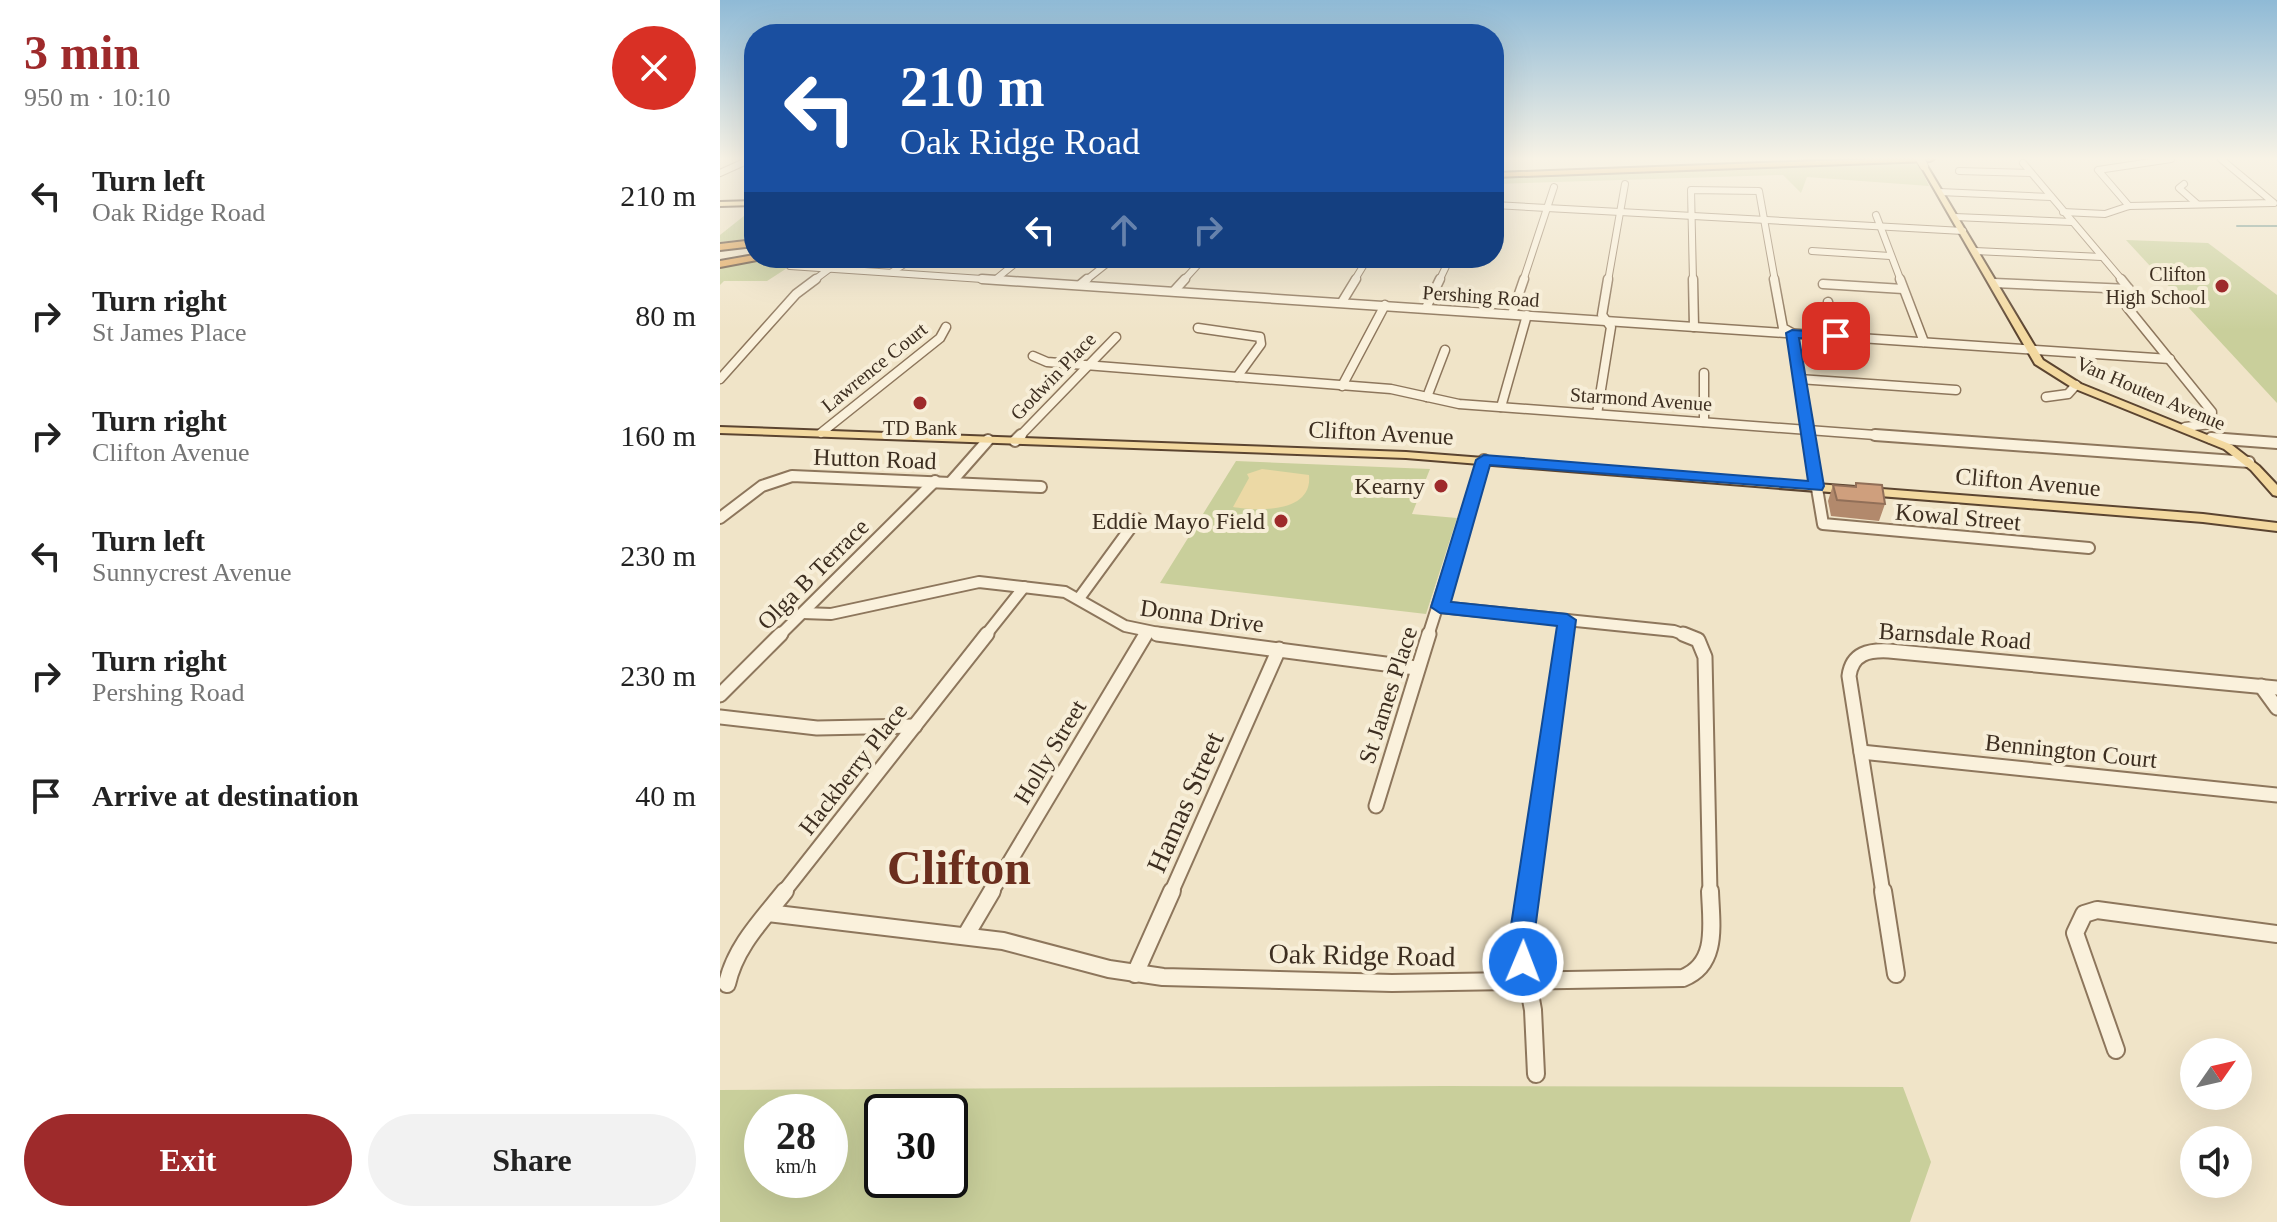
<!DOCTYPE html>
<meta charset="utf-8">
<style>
body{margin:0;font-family:"Times New Roman",serif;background:#f2f2f2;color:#222;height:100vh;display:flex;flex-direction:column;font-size:30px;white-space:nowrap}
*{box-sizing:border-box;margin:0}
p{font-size:26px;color:#767676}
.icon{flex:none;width:44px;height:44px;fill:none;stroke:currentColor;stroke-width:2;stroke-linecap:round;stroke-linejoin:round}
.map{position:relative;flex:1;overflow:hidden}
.panel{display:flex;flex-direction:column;background:#fff;width:720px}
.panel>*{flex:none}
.banner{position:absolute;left:24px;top:24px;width:760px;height:244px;border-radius:32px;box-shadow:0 8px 32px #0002;background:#1a4fa0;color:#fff;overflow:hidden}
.needle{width:52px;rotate:56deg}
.buttons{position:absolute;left:1460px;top:1038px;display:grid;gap:16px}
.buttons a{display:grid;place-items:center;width:72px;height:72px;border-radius:50%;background:#fff;box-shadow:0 8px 32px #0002;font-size:40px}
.speed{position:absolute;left:24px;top:1094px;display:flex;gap:16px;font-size:40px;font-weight:700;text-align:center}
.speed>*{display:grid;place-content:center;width:104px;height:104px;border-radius:50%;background:#fff;box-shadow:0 8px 32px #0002;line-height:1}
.speed small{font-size:20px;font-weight:400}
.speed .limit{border:4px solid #111;border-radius:12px;background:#fff;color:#111}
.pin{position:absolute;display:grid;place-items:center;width:68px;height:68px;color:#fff;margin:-34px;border-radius:16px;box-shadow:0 4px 12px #0006}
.me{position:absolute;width:88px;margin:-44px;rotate:1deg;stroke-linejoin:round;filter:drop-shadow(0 0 6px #0008)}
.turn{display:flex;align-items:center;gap:28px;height:168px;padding:0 24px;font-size:36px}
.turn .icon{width:104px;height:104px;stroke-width:2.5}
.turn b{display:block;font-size:56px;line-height:68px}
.lanes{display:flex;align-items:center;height:76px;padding:0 24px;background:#0003;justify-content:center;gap:40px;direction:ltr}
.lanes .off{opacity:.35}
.round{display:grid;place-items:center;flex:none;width:84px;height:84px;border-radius:42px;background:#f2f2f2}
.headline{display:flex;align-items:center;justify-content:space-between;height:136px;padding:0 24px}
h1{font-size:48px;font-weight:600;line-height:60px;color:#9e2a2b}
.primary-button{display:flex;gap:16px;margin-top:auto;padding:16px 24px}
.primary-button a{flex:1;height:92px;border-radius:48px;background:#9e2a2b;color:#fff;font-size:32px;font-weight:600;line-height:92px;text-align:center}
.primary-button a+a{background:#f2f2f2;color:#222}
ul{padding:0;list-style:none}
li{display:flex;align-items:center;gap:24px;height:120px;padding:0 24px}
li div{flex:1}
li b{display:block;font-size:30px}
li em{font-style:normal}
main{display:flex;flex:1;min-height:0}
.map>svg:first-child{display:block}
.green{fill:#c9cf9b;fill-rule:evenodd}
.sand{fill:#ecd9a5}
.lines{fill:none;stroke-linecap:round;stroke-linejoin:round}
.stream{stroke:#6f938a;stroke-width:2}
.minor-far4-casing{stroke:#8d765c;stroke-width:8}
.minor-far3-casing{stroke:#8d765c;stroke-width:11}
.minor-far2-casing{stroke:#8d765c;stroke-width:14}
.minor-far1-casing{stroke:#8d765c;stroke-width:17}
.minor-casing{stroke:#8d765c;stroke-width:20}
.major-casing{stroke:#5b4430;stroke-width:4}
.highway-casing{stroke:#5b4430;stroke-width:4}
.minor-far4{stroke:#faf1dc;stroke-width:6}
.minor-far3{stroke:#faf1dc;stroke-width:8}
.minor-far2{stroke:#faf1dc;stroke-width:10}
.minor-far1{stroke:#faf1dc;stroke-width:13}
.minor{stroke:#faf1dc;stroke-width:16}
.major{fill:#f3d9a0;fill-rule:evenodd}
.highway{fill:#e0a458;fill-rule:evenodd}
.major-bridge-casing{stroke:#5b4430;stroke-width:10;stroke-linecap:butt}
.major-bridge{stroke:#f3d9a0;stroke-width:8}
.wall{fill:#b2896c}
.building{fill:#cf9f7d;stroke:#916f58;stroke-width:2}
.route{fill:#1a73e8;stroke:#114b97;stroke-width:2}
.poi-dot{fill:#9e2a2b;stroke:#f7eed8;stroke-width:3}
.labels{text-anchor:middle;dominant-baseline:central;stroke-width:8;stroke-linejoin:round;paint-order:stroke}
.far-poi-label{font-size:20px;fill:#3d2e20;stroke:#f7eed8;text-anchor:end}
.far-street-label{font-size:20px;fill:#3d2e20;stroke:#f7eed8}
.street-label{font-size:24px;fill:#3d2e20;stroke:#f7eed8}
.poi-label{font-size:24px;fill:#3d2e20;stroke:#f7eed8;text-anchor:end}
.near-street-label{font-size:28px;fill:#3d2e20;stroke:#f7eed8}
.near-town-label{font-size:48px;font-weight:bold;fill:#6b2e1e;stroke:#f7eed8}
</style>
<main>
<section class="panel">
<div class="headline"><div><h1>3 min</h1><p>950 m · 10:10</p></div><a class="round" style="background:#d93025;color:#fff"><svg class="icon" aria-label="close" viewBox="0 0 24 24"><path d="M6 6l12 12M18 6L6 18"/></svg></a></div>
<ul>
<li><svg class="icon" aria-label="left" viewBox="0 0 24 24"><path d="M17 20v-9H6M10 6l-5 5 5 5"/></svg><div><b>Turn left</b><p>Oak Ridge Road</p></div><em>210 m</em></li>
<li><svg class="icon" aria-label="right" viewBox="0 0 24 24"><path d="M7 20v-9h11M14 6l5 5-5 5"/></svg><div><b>Turn right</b><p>St James Place</p></div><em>80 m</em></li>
<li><svg class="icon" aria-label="right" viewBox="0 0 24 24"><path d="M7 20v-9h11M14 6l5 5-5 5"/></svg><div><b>Turn right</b><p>Clifton Avenue</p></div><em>160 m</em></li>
<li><svg class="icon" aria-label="left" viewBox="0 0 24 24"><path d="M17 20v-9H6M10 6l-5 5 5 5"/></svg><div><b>Turn left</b><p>Sunnycrest Avenue</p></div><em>230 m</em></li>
<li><svg class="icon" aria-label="right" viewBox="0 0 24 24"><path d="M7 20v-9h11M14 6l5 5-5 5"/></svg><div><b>Turn right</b><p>Pershing Road</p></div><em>230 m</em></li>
<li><svg class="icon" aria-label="arrive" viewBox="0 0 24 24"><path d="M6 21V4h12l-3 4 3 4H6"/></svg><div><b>Arrive at destination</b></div><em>40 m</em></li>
</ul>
<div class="primary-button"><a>Exit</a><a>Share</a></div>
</section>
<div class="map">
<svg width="1557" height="1222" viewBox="0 0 1557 1222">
<rect width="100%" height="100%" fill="#f0e4c8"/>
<g class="green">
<path d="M1197,161L1209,186L1087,177L1081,193L1063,175L774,184V177Z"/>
<path d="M34,208V238L0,242V235Z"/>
<path d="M1406,240L1488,243L1557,295V403Z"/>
<path d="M53,258H129L123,262L92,260L75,263L47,281H4L0,285V267Z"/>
<path d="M516,461L710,469L692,514L737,518L706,614L440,583Z"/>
<path d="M724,1086L1183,1087L1211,1162L1190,1222H0V1090ZM42,1112H110V1180H42ZM162,1112H230V1180H162Z"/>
</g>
<path class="sand" d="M542,469L589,475C593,514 537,511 513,507L529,478L527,474Z"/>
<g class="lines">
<path class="stream" d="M1517,226H1557"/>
<defs>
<g id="minor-far4">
<path d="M1303,163L1403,281"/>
<path d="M1239,171L1311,173"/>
<path d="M0,173L31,159"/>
<path d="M1464,184L1459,188L1476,203"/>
<path d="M1220,192L1331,197"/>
<path d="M774,205L1243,231"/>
<path d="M1409,206L1378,170L1451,159"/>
<path d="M1343,212L1385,214L1409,206L1554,203L1501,159"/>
<path d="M1156,215L1181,281"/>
<path d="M1235,217L1352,222"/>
<path d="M1092,251L1170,256"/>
<path d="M1255,251L1382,257"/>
<path d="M70,266L292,281"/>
<path d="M172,272L194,258"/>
<path d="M276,279L302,258"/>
<path d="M93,281L109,269"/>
<path d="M365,281L394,258"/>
<path d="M463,281L484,258"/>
<path d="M634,281L648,258"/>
<path d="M719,281L730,258"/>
<path d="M803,281L834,187"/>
<path d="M888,281L905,184"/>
<path d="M973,281L971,190L1039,191L1055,281"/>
</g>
<g id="minor-far3">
<path d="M262,279L1450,359"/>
<path d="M973,279L974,327"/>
<path d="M1054,279L1063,328L1072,333L1089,437"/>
<path d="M1180,279L1204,342"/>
<path d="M1401,279L1409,289L1407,307L1492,412L1491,424L1465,427"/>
<path d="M1274,283L1409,289"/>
<path d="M361,284L367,279"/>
<path d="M1103,284L1183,289"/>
<path d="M454,291L465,279"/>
<path d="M622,302L636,279"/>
<path d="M1108,302L1116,336"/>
<path d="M706,308L720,279"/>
<path d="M792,314L804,279"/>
<path d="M478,328L540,337L541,344L517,377"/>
<path d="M313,356L327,362L671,389L739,404L1182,437"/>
<path d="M984,373V422"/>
<path d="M0,379L76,294L96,279"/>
<path d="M1079,379L1236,390"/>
<path d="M622,386L665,305"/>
<path d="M707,397L725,350"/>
<path d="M1326,397L1348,394L1356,385"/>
<path d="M781,407L807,315"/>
<path d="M877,414L891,327L882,315L888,279"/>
<path d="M101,433L220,338L226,327"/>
<path d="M299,437L396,337"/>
</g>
<g id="minor-far2">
<path d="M1088,435L1103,524L1369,548"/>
<path d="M1155,435L1529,462"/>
<path d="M1491,438L1557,443"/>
<path d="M295,441L301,435"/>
<path d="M231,482L268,440"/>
<path d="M0,518L42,486L72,476L321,487"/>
<path d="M360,597L417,519"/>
<path d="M720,607L954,631L968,636"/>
<path d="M83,613L111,614L259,582L345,592L405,626L453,636"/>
<path d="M59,636L215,481"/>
<path d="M265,636L304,587"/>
<path d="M425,636L427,633"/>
<path d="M708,636L764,460"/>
<path d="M845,636L847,620"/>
</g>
<g id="minor-far1">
<path d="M437,634L696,668"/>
<path d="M963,634L978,640L985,657L990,893"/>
<path d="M1541,686L1557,708"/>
<path d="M0,695L61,634"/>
<path d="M0,717L97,728L195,726"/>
<path d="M1141,752L1557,795"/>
<path d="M656,806L709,634"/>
<path d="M63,893L267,634"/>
<path d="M271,893L426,634"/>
<path d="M451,893L559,649"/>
<path d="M808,893L845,634"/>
<path d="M1163,893L1129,676C1132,653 1149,650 1169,651L1557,688"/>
</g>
<g id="minor">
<path d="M809,891L801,945L813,1010L816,1074"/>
<path d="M1163,891L1176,974"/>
<path d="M48,913L283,941L389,969L443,977L672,983L963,978C999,964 991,923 990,891"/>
<path d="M246,935L272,891"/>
<path d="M415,974L452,891"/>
<path d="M7,984C15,947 42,920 65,891"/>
<path d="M1396,1050L1355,933L1364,914L1377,910L1557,934"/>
</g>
<g id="major">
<path d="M1204,164L1207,166L1323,360L1361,384L1512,445L1539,466L1557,485V496L1553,495L1531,470L1504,449L1353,388L1315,364L1201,166Z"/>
<path d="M34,201V205L0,206V202Z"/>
<path d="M0,427L686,452L1483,514L1557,523V531L1483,522L686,458L0,433Z"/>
</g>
<g id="highway">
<path d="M1150,159H1214L1210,161L774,177V173Z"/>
<path d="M34,240V246L0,250V244Z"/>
<path d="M34,255V258H39L37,260L0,267V261Z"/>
</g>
</defs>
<use href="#minor-far4" class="minor-far4-casing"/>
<use href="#minor-far3" class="minor-far3-casing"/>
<use href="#minor-far2" class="minor-far2-casing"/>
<use href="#minor-far1" class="minor-far1-casing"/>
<use href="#minor" class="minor-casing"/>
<use href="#major" class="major-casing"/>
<use href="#highway" class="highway-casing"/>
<use href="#minor-far4" class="minor-far4"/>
<use href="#minor-far3" class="minor-far3"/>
<use href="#minor-far2" class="minor-far2"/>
<use href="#minor-far1" class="minor-far1"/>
<use href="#minor" class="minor"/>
<use href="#major" class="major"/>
<use href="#highway" class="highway"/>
<defs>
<path id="major-bridge" d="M1200,159L1204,166"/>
</defs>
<use href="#major-bridge" class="major-bridge-casing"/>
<use href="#major-bridge" class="major-bridge"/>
</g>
<path class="wall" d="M1136,483L1165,504L1159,521L1111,516L1108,501L1113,485L1134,487Z"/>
<path class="building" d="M1136,483L1162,485L1165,504L1117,500L1113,485L1136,487Z"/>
<linearGradient id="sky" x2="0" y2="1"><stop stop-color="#8fbad6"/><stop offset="0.48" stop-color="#f8f3e6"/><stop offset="1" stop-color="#f8f3e6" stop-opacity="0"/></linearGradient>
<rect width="1557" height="330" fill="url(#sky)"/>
<path class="route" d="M1072,330L1116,333L1122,336L1116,340L1079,338L1104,486L1102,490L770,465L731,602L847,614L856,620L813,945L816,962L812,971L803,974L794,971L788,945L837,626L720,613L711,607L756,460L764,455L1088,481L1066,333Z"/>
<g class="poi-dot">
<circle cx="1502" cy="286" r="8"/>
<circle cx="200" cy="403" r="8"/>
<circle cx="721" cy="486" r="8"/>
<circle cx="561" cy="521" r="8"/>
</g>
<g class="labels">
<g class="far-poi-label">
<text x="1486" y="274">Clifton<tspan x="1486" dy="23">High School</tspan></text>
<text x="200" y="428" text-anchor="middle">TD Bank</text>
</g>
<g class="far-street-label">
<text transform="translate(761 296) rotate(4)">Pershing Road</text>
<text transform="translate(154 367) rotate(-39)">Lawrence Court</text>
<text transform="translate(333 376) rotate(-46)">Godwin Place</text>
<text transform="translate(1431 393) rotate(23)">Van Houten Avenue</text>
<text transform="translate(921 399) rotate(4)">Starmond Avenue</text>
</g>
<g class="street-label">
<text transform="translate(661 433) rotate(3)">Clifton Avenue</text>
<text transform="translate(155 459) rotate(2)">Hutton Road</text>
<text transform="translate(1308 482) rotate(5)">Clifton Avenue</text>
<text transform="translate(1238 517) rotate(5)">Kowal Street</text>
<text transform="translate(93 574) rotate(-45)">Olga B Terrace</text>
<text transform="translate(482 616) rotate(8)">Donna Drive</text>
<text transform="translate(1235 636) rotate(4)">Barnsdale Road</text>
<text transform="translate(668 695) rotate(-72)">St James Place</text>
<text transform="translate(1351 751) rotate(6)">Bennington Court</text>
<text transform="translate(330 752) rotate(-59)">Holly Street</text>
<text transform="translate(133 769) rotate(-52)">Hackberry Place</text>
</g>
<g class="poi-label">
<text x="705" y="486">Kearny</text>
<text x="545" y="521">Eddie Mayo Field</text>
</g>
<g class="near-street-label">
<text transform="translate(465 802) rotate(-66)">Hamas Street</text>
<text transform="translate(642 955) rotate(1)">Oak Ridge Road</text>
</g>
<g class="near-town-label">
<text x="239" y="867">Clifton</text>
</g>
</g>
</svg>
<div class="buttons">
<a><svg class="needle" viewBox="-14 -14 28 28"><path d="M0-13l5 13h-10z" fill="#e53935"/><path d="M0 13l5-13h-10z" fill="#767676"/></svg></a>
<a><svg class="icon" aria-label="sound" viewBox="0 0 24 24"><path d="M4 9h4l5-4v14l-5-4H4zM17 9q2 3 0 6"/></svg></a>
</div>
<div class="speed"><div>28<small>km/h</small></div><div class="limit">30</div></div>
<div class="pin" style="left:1116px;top:336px;background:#d93025"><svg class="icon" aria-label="arrive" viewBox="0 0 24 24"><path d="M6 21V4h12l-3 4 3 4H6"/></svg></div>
<svg class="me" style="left:803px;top:962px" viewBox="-20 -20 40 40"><circle r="17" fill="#1a73e8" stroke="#fff" stroke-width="3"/><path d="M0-11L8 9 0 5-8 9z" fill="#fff"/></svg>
<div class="banner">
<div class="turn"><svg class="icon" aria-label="left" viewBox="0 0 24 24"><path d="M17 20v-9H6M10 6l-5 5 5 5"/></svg><div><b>210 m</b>Oak Ridge Road</div></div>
<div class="lanes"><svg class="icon" aria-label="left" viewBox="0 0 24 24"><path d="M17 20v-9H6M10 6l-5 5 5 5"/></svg><svg class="icon off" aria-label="ahead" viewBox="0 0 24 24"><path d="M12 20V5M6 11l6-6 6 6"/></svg><svg class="icon off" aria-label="right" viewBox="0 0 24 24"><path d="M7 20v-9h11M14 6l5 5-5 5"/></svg></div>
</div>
</div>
</main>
